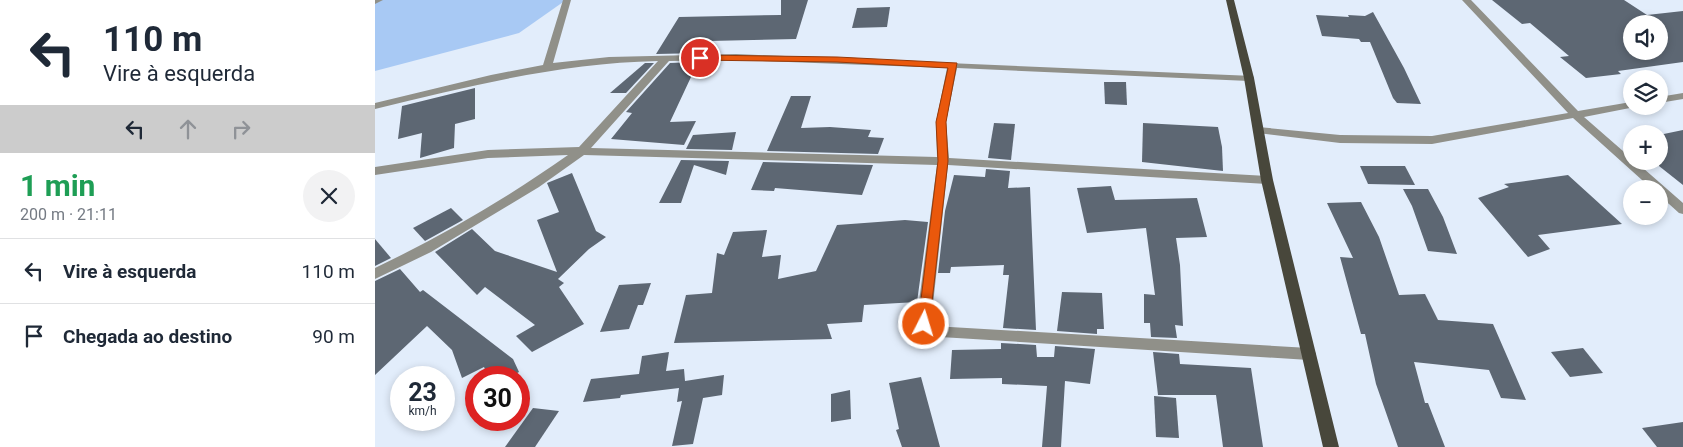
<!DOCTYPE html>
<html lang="pt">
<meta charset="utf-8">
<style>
body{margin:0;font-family:Roboto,sans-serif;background:#f2f2f3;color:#1f2937;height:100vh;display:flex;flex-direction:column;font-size:19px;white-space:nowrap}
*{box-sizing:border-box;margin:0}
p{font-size:16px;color:#747a83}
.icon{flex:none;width:28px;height:28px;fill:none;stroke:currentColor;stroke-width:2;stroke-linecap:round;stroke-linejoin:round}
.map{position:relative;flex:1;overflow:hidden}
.side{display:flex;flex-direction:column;background:#fff;width:375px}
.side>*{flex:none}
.guide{background:#fff;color:#1f2937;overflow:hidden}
.buttons{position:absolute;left:1248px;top:15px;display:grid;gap:10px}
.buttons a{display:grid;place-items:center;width:45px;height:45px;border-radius:50%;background:#fff;box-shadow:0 2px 8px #0003;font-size:25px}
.speed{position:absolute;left:15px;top:366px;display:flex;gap:10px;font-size:25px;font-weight:700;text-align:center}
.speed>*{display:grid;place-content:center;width:65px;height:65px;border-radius:50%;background:#fff;box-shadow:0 2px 8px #0003;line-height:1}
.speed small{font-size:12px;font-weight:400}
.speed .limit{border:8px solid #d22;background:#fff;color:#111}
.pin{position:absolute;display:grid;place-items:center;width:42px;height:42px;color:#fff;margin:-21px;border:2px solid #fff;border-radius:50%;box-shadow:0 1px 5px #0007}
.me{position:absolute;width:55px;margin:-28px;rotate:5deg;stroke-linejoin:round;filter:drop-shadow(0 0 4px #0008)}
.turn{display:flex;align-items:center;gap:18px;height:105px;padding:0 20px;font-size:22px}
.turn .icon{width:65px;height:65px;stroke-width:2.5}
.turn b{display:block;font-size:35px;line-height:42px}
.lanes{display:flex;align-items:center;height:48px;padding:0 20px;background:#0003;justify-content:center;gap:25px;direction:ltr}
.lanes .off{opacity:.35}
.round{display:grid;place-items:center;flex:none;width:52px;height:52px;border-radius:26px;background:#f2f2f3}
.summary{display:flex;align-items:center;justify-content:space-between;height:85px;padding:0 20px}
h1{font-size:30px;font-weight:700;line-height:38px;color:#1e9e55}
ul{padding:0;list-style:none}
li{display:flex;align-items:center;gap:15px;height:65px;padding:0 20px;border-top:1px solid #e0e1e3}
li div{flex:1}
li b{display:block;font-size:19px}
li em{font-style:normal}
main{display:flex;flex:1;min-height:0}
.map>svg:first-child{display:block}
.green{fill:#a8c9f4}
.building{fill:#5d6773;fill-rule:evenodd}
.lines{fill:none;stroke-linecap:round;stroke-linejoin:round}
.minor{fill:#909089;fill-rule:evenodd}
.major{fill:#48473b;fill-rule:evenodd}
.route{fill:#ea580c;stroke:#983908}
</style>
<main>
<section class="side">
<div class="guide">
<div class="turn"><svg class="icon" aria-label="left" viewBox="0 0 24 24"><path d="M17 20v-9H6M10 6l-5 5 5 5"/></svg><div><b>110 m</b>Vire à esquerda</div></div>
<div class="lanes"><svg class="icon" aria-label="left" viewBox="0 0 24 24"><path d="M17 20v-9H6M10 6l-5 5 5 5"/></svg><svg class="icon off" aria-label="ahead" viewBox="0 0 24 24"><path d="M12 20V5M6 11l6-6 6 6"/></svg><svg class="icon off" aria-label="right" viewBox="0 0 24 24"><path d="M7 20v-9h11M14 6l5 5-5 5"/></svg></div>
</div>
<div class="summary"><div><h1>1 min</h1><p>200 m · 21:11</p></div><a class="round"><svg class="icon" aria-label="close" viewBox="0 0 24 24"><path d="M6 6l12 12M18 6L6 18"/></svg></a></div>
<ul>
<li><svg class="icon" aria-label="left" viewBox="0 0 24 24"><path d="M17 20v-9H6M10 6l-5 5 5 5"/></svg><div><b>Vire à esquerda</b></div><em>110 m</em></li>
<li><svg class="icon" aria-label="arrive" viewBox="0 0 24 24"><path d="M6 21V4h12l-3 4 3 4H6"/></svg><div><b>Chegada ao destino</b></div><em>90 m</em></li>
</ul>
</section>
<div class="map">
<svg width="1308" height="447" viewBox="0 0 1308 447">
<rect width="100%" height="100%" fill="#e2edfb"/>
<path class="green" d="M0,0H191L144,33L0,71Z"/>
<g class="building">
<path d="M406,0H433L421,39L334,41L328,53L281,54L304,17L406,15Z"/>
<path d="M1117,0H1249L1272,15L1308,11V62L1243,71L1246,74L1211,78L1185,57L1194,56L1155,23L1147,24ZM1256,24H1284V51H1256Z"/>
<path d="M515,7L512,27L477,28L482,8Z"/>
<path d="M998,12L1029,68L1046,104L1022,103L1018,98L995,42H986L984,39L947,36L941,15L974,17L973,15L990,16Z"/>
<path d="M323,62L295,122L321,121L309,145L236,139L257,113L251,112L295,63Z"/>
<path d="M270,63H279L251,93H235Z"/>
<path d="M729,82H751L752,105L730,104Z"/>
<path d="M100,88V119L80,124L79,148L45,158L47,133L23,139L27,106Z"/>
<path d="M416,96H436L426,128L455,127L496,130L493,137L509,138L503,154L392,151Z"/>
<path d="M619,123L640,124L636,160L613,158Z"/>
<path d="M768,123L843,127L847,147L848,171L767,162Z"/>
<path d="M1308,130V185L1284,166V135Z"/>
<path d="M361,132L357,150L311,149L318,135Z"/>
<path d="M306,160L354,161L351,175L319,165L306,203H284Z"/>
<path d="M388,162L498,165L487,195L400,188L399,191L376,190Z"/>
<path d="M985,166H1030L1040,185L993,184Z"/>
<path d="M611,169L635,171L633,188L655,187L661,330L628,328L634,275H628L629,265L576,267L575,273H563L570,211L579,175L610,177Z"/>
<path d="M197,173L221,231L231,237L214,249L183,279L189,283L184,287L209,324L157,352L141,336L160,325L110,287L102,295L60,252L97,229L120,251L182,272L162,220L184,212L172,183Z"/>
<path d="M1193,175L1247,224L1163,235L1175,249L1153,257L1103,198L1134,187L1129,184Z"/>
<path d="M736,186L740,200L822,198L832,237L801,238L805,265L808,326L800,325L802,338L776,337L775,323H769V294L780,295L771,228L712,233L702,188Z"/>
<path d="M1028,189H1053L1068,217L1082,254L1053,251L1037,206Z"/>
<path d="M986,202L1004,237L1024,295L1050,294L1063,320L1118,324L1151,400L1126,398L1114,370L1039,362L1050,403H1053L1070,447H1023L1001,384L990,334H986L965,257L978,258L952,203Z"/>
<path d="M76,208L88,220L50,241L38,228Z"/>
<path d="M530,220L553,222L542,302L489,305L487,322L452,324L457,339L299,343L311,295L337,293L342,253L349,255L358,232L392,230L387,257L406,255L403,279L441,271L462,225Z"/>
<path d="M0,239L16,258L0,266Z"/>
<path d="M25,269L45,292L48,290L138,359L144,372L133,378H114L109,367L87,378L77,350L52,326L0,375V281Z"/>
<path d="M276,283L268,305H263L254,329L225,332L244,285Z"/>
<path d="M687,292L727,293L729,329H722V334L682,331Z"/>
<path d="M626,343L661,345L662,357H679L680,346L720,349L715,384L690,381L686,447H667L672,386L627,384V378L575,379L577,350L626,349Z"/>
<path d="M1208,348L1228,373L1195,377L1176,352Z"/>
<path d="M294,352L291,371L309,369L310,381L349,375L347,395L328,398L318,444L297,446L307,401L302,402L304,388L246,395L245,398L208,402L216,379L264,374L267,356Z"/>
<path d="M778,352L804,354L805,364L876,368L888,447H848L841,395H783Z"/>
<path d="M546,377L565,447H527L521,430L524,429L514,383Z"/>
<path d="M475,390L476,419L456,422V394Z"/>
<path d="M779,396L801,398L804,438L781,437Z"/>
<path d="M158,408L184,411L160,447H130Z"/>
<path d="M1308,422V447H1282L1267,428Z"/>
</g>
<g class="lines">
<g class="minor">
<path d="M0,0H8L0,4Z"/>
<path d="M188,0H196L178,63L234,57L361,54L878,76L879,78L874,81L582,68L571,122L574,158L892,176L898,180L892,184L573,165L556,323L558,326L934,348L939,350L941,354L939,358L934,360L549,336L542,324V317L562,165L209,155L164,187L56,252L0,279V268C67,236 132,198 193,155L113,158L0,175V167L113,150L204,147L283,61C186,63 94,86 0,109V103L116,75L168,65ZM361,60L572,68L561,122L562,157L216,148L294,61Z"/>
<path d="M1087,0H1096L1203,111L1256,102V106L1260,107L1209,117L1256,158V161H1260L1308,203V214L1304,213L1284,195V189H1277L1198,118L1057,144L965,143L883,133L878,130L883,127L965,135L1057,136L1193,113Z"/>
<path d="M1308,93V99L1284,103V97Z"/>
</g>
<path class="major" d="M851,0H859L879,78L898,180L964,447H948L886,180L869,78Z"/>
</g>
<path class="route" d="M325,55L462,57L582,63L571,122L573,161L554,328H544L543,324L563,161L561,122L573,68L462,62L322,60L321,58Z"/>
</svg>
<div class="buttons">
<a><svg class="icon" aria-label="sound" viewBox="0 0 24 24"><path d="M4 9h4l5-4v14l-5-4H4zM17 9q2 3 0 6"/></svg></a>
<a><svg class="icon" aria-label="layers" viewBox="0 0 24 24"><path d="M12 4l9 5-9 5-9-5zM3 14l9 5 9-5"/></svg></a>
<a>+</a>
<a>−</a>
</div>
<div class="speed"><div>23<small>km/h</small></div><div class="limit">30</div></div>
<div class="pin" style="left:325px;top:58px;background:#d93025"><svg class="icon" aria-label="arrive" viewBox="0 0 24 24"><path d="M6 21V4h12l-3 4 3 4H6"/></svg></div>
<svg class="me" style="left:549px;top:324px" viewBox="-20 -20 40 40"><circle r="17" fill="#ea580c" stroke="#fff" stroke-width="3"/><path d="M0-11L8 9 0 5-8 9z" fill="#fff"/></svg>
</div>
</main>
